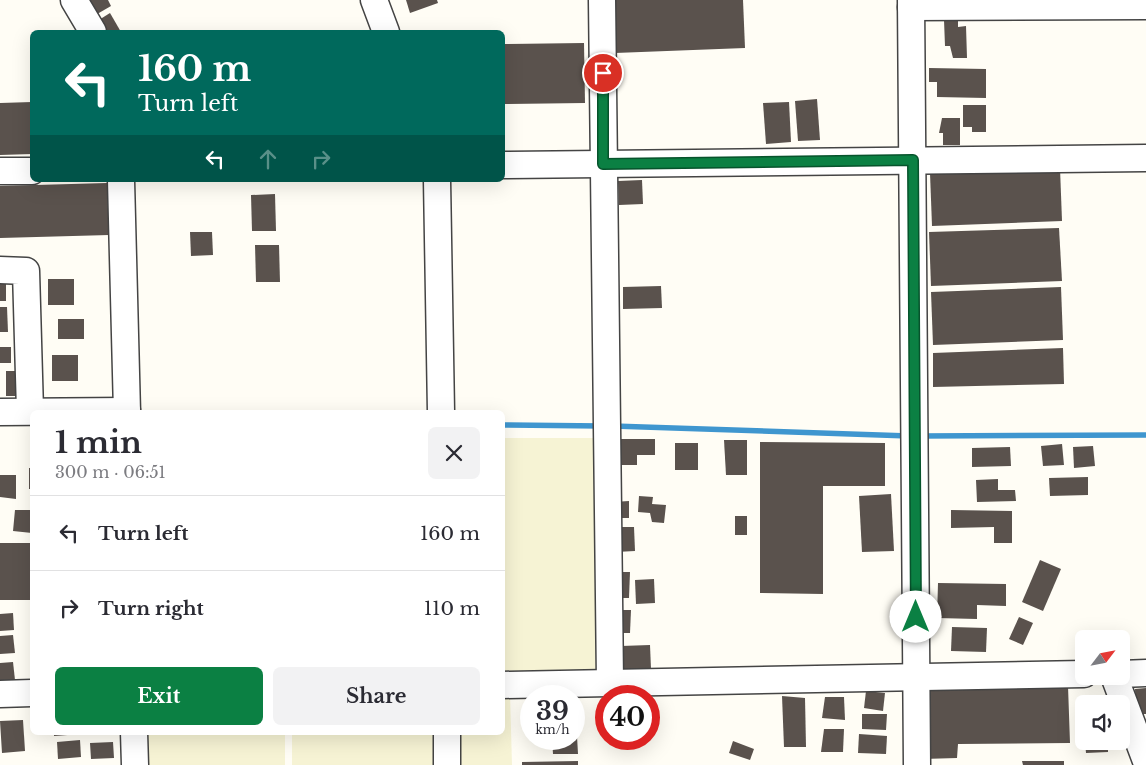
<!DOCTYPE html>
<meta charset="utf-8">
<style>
body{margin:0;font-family:"Libre Baskerville",serif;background:#f2f2f3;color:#2b2b33;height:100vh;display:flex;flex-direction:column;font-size:19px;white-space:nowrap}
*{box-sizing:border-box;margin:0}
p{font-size:16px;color:#7c7c81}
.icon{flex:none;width:28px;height:28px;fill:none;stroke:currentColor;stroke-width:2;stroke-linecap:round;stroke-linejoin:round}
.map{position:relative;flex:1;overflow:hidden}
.sheet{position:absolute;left:30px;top:410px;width:475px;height:325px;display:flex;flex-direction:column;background:#fff;border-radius:8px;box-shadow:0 5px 20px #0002}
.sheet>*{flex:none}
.banner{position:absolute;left:30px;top:30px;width:475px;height:152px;border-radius:8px;box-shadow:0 5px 20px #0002;background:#00695c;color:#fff;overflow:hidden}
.needle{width:32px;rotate:58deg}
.tools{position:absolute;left:1075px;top:630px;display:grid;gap:10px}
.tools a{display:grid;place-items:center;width:55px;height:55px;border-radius:8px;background:#fff;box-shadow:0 5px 20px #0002;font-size:25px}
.speed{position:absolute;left:520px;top:685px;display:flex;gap:10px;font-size:25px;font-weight:700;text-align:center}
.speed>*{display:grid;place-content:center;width:65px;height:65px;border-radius:50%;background:#fff;box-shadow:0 5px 20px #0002;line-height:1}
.speed small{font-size:12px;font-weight:400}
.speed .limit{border:8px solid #d22;background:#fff;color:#111}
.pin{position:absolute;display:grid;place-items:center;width:42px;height:42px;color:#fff;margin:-21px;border:2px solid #fff;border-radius:50%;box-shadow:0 1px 5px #0007}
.me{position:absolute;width:55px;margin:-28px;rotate:0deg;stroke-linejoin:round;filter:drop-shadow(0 0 4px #0008)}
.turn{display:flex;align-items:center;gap:18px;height:105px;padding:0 25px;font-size:22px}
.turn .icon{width:65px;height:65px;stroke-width:2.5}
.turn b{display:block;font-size:35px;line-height:42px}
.lanes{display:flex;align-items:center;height:48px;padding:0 25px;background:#0003;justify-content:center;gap:25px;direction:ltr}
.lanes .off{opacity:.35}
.round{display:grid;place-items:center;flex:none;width:52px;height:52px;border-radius:8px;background:#f2f2f3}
.head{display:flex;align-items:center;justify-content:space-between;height:85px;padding:0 25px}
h1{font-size:30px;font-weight:700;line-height:38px}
.action{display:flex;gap:10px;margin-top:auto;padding:10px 25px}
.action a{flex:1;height:58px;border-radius:8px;background:#0b8043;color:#fff;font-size:20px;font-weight:700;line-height:58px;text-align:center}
.action a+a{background:#f2f2f3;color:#2b2b33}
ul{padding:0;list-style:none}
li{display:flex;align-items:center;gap:15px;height:75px;padding:0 25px;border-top:1px solid #e1e1e2}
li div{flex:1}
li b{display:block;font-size:19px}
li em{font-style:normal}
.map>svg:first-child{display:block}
.farmland{fill:#f6f3d4}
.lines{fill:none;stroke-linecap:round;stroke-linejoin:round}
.stream{stroke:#3f96cf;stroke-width:5.5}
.building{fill:#5a524d}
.minor-casing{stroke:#444;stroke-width:29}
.minor{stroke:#fff;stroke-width:26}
.route-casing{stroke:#07532c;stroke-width:12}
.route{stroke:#0b8043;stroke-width:9}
</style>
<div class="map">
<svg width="1146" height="765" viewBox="0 0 1146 765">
<rect width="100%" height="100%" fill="#fffdf5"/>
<g class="farmland">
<path d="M502,438H594L596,676H503Z"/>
<path d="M503,693H510L512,765H455L454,733L502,732Z"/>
<rect x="146" y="733" width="139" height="32"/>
<rect x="292" y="733" width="142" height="32"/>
</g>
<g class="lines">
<g class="stream">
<path d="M502,425L602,426"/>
<path d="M613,426L909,436"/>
<path d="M921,436L1146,435"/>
</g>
</g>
<g class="building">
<path d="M81,0H108L111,6L92,17Z"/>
<path d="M406,0H437L438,3L410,13Z"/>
<path d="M613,0H743L745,48L615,53Z"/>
<path d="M110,13L121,32H99L94,23Z"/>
<path d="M958,19V27L966,26L967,58H953L950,46H945L944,20Z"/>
<path d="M584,43L585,103L502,104V44Z"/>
<path d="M929,68L986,69V98L937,97V82H929Z"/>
<path d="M817,99L820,140L798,141L795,101Z"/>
<path d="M32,102V154L0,155V103Z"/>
<path d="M789,102L791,142L766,144L763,103Z"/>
<path d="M963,105H986V132H972V127H963Z"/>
<path d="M942,118H960V145H943V133H939Z"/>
<path d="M1060,168L1062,221L932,226L930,173Z"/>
<path d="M642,180L643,204L619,205L618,181Z"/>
<path d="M107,183L109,235L0,238V186Z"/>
<path d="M275,194L276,231H252L251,195Z"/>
<path d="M1059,228L1062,281L931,286L929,232Z"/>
<path d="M190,232H212L213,255L191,256Z"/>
<path d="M255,245H279L280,282H256Z"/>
<rect x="0" y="275" width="6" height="26"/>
<rect x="48" y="279" width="26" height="26"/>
<path d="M661,286L662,308L623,309V287Z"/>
<path d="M1061,287L1063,340L933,345L931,292Z"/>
<path d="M0,307H7L8,332H0Z"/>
<rect x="58" y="319" width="26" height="20"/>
<rect x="0" y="347" width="11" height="16"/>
<path d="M1063,348L1064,384L933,387V353Z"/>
<rect x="52" y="355" width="26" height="26"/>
<rect x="6" y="371" width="15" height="25"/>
<path d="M615,439H655V455H637V465H615Z"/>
<path d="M724,440H747V475H726Z"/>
<path d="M760,442L885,443V486H823V594L760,593Z"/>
<rect x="675" y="443" width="23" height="27"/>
<path d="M1062,444L1064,465L1043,466L1041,446Z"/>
<path d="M1093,446L1095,466L1074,468L1073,447Z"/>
<path d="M1010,447L1011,466L972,467V448Z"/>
<rect x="29" y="468" width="3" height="21"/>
<path d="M0,475H16V499L0,497Z"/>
<path d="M1088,477V495L1050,496L1049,478Z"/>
<path d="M998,479V490H1015L1016,501L977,502L976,480Z"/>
<path d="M891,494L894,551L862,552L859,496Z"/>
<path d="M639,496L653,497L652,504L666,505L664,523L652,522L650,513L638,512Z"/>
<path d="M629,501V518H614L613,502Z"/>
<path d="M15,510H32V533L13,531Z"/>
<path d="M951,510L1012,511V543H994V527L951,528Z"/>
<rect x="735" y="516" width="12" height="19"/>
<path d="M615,527H634L635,551L616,552Z"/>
<rect x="0" y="543" width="32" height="57"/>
<path d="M1040,560L1061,569L1043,611L1022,602Z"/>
<path d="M615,572H630L629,598H615Z"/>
<path d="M654,579L655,603L636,604L635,580Z"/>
<path d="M938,583L1006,584V606L977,605V619L937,618Z"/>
<path d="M615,610H631L630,633H615Z"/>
<path d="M13,613L14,630L0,631V614Z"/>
<path d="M1019,617L1033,623L1023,645L1009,639Z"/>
<path d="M952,627L987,628L986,652L951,651Z"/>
<path d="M13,635L15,653L0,654V636Z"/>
<path d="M650,645L651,669H621V646Z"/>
<path d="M13,662L15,680L0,681V663Z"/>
<path d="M1068,686L1070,743L958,744L957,758L923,759L922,689Z"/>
<path d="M1146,688V714H1136L1135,689Z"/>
<path d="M866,691L885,693L883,711L864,708Z"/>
<path d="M782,696L805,698L806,747H784Z"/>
<path d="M825,697H844L845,720L822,718Z"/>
<path d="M862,714H887L886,730L862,729Z"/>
<path d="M576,718L578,754H553L552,739H574V719Z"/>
<path d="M23,720L25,751L2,753L0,721Z"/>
<path d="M824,729H844L843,752H821Z"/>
<path d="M54,732H81V734L54,736Z"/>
<path d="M859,734L887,736L886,754L858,753Z"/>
<path d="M80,740L81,757L58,759L57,742Z"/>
<path d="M733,741L754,749L750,760L729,753Z"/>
<path d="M1085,741H1108V752L1086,753Z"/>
<path d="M113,742L114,758L91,759L90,743Z"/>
<path d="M578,761V765H522V762Z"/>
<path d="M1022,761H1064V765H1023Z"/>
</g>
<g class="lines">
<defs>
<g id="minor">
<path d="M74,0L93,32"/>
<path d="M374,0L386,32"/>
<path d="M602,0L610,682"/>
<path d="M911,0L917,765"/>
<path d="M911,7L1146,6"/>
<path d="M502,165L1146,158"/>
<path d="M0,171H32"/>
<path d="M121,180L127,412"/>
<path d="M437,180L441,412"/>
<path d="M0,270L26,271L30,411"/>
<path d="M0,412L127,411"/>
<path d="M1121,674L1146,673"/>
<path d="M1114,676L1146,761"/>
<path d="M502,685L1084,674"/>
<path d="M0,694L32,693"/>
<path d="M134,732L135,765"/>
<path d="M447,732V765"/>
</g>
</defs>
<use href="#minor" class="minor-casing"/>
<use href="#minor" class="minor"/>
</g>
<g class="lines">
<defs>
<path id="route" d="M603,73V164L913,160L916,617"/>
</defs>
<use href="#route" class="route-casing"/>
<use href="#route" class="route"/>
</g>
</svg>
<div class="tools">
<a><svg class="needle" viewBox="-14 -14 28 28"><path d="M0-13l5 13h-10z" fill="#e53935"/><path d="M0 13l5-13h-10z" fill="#7c7c81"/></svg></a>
<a><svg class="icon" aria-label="sound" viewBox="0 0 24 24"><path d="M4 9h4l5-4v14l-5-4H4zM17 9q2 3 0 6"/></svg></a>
</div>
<div class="speed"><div>39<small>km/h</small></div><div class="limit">40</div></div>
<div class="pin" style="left:603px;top:73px;background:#d93025"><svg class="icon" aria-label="arrive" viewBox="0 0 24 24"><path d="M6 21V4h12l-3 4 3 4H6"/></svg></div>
<svg class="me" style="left:916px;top:617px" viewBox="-20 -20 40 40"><circle r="19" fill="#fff"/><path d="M0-13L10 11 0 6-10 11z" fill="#0b8043"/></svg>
<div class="banner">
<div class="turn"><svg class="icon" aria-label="left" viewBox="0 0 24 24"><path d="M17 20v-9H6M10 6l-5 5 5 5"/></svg><div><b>160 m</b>Turn left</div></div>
<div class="lanes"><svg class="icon" aria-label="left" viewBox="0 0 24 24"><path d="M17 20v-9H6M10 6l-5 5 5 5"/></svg><svg class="icon off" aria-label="ahead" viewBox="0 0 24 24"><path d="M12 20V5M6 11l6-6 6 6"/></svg><svg class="icon off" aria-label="right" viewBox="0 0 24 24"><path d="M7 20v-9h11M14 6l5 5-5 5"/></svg></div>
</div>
<section class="sheet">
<div class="head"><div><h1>1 min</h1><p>300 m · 06:51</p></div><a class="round"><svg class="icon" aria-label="close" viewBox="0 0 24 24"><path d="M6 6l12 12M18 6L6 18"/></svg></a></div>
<ul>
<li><svg class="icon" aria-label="left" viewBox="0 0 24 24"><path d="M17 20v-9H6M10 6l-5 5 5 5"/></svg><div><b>Turn left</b></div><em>160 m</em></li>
<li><svg class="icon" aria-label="right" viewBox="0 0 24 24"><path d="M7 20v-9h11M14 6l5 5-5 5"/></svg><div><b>Turn right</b></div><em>110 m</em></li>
</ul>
<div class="action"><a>Exit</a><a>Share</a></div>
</section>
</div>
